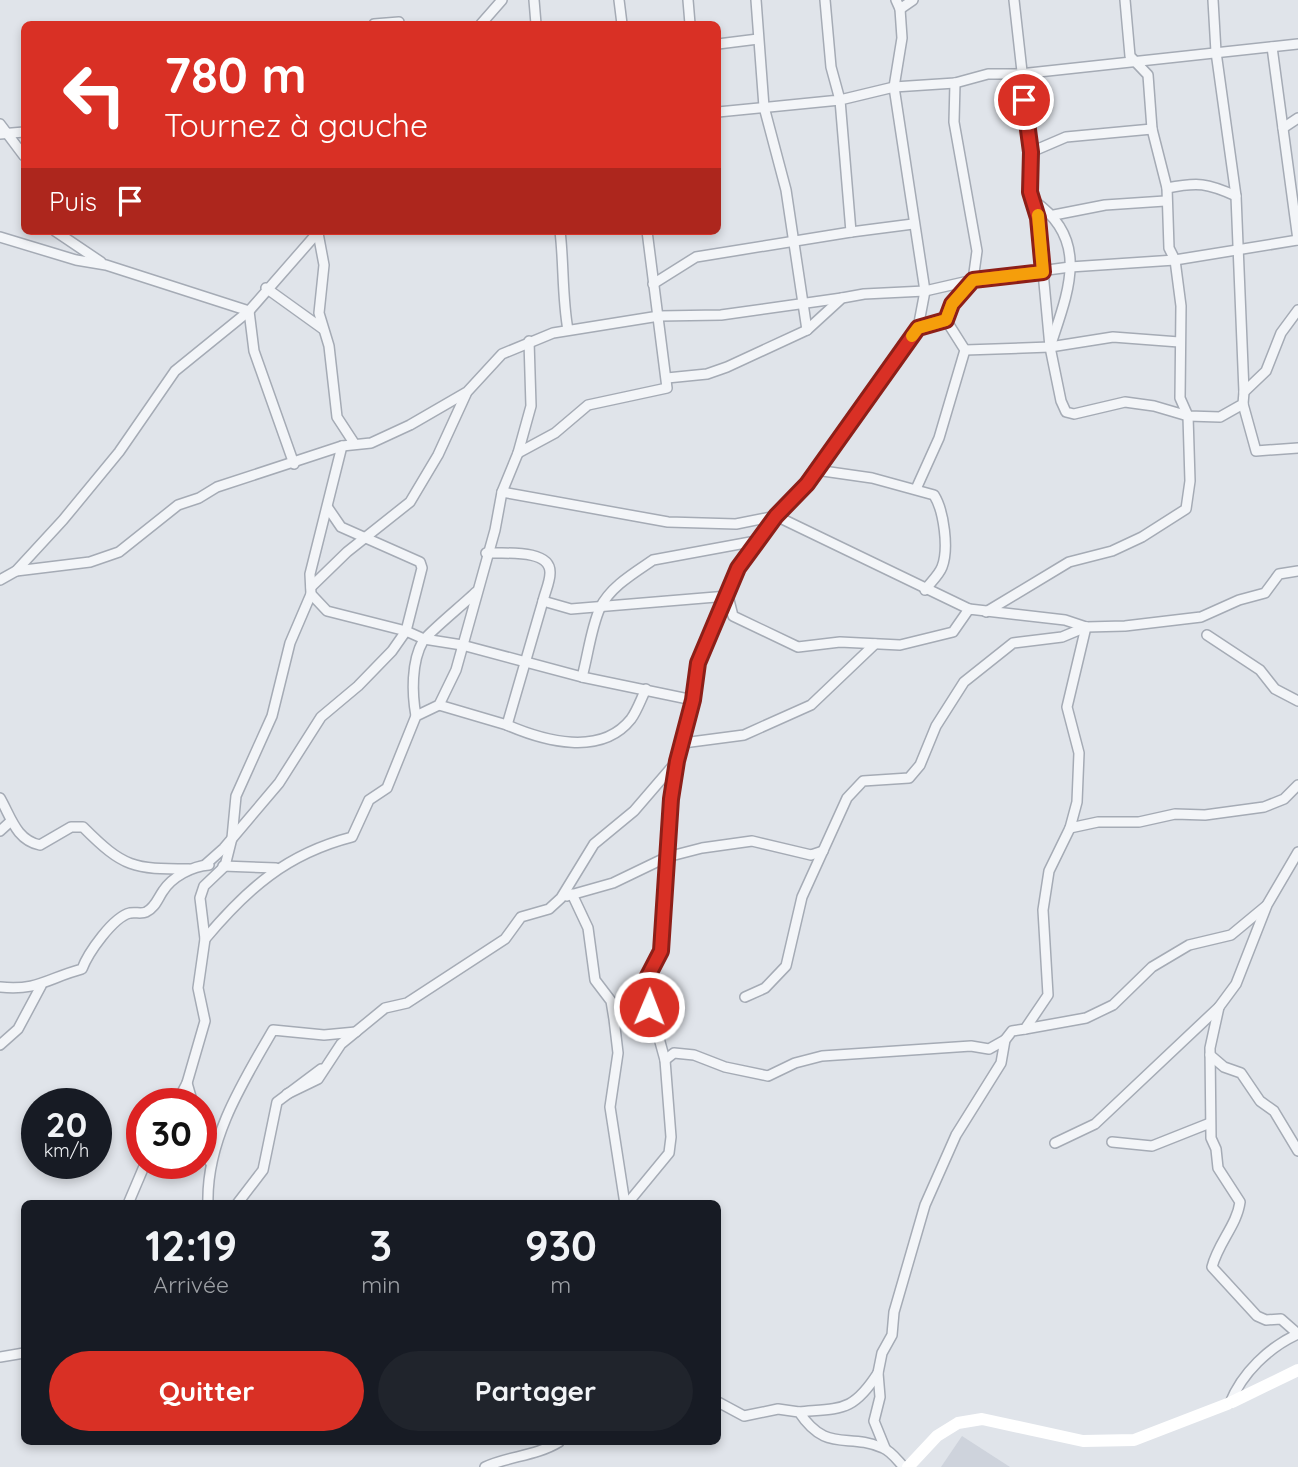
<!DOCTYPE html>
<html lang="fr">
<meta charset="utf-8">
<style>
body{margin:0;font-family:Quicksand,sans-serif;background:#20242c;color:#f1f3f6;height:100vh;display:flex;flex-direction:column;font-size:26px;white-space:nowrap}
*{box-sizing:border-box;margin:0}
p{font-size:23px;color:#9ea1a6}
.icon{flex:none;width:38px;height:38px;fill:none;stroke:currentColor;stroke-width:2;stroke-linecap:round;stroke-linejoin:round}
.map{position:relative;flex:1;overflow:hidden}
.drawer{position:absolute;left:21px;top:1200px;width:700px;height:245px;display:flex;flex-direction:column;background:#171b24;border-radius:10px;box-shadow:0 4px 10px #0003}
.drawer>*{flex:none}
.hud{position:absolute;left:21px;top:21px;width:700px;height:214px;border-radius:10px;box-shadow:0 4px 10px #0003;background:#d93025;color:#fff;overflow:hidden}
.speed{position:absolute;left:21px;top:1088px;display:flex;gap:14px;font-size:35px;font-weight:700;text-align:center}
.speed>*{display:grid;place-content:center;width:91px;height:91px;border-radius:50%;background:#171b24;box-shadow:0 4px 10px #0003;line-height:1}
.speed small{font-size:18px;font-weight:400}
.speed .limit{border:10px solid #d22;background:#fff;color:#111}
.pin{position:absolute;display:grid;place-items:center;width:60px;height:60px;color:#fff;margin:-30px;border:4px solid #fff;border-radius:50%;box-shadow:0 2px 7px #0007}
.me{position:absolute;width:77px;margin:-38px;rotate:1deg;stroke-linejoin:round;filter:drop-shadow(0 0 5px #0008)}
.turn{display:flex;align-items:center;gap:24px;height:147px;padding:0 28px;font-size:32px}
.turn .icon{width:91px;height:91px;stroke-width:2.5}
.turn b{display:block;font-size:49px;line-height:60px}
.then{display:flex;align-items:center;height:66px;padding:0 28px;background:#0003;gap:14px;font-size:26px}
.eta{display:flex;justify-content:space-evenly;align-items:center;height:119px;text-align:center}
.eta b{font-size:42px;font-weight:700;line-height:49px}
.button{display:flex;gap:14px;margin-top:auto;padding:14px 28px}
.button a{flex:1;height:80px;border-radius:42px;background:#d93025;color:#fff;font-size:28px;font-weight:700;line-height:80px;text-align:center}
.button a+a{background:#20242c;color:#f1f3f6}
.map>svg:first-child{display:block}
.built{fill:#ced3dc}
.lines{fill:none;stroke-linecap:round;stroke-linejoin:round}
.minor-casing{stroke:#a5abb5;stroke-width:12}
.minor{stroke:#f3f5f8;stroke-width:9}
.secondary{stroke:#fff;stroke-width:12}
.route-casing{stroke:#8d1f18;stroke-width:18}
.route{stroke:#d93025;stroke-width:12}
.slow{stroke:#f59e0b;stroke-width:12}
</style>
<div class="map">
<svg width="1298" height="1467" viewBox="0 0 1298 1467">
<rect width="100%" height="100%" fill="#e0e4ea"/>
<path class="built" d="M962,1436L1010,1467H941Z"/>
<g class="lines">
<defs>
<g id="minor">
<path d="M534,0L536,24"/>
<path d="M619,0L622,24"/>
<path d="M688,0L690,24"/>
<path d="M756,0L764,107L786,190L807,330"/>
<path d="M1014,0L1031,152L1030,192L1038,218L1050,347L1061,401L1066,412L1074,414L1125,402L1154,406L1188,416L1220,417L1243,404L1244,392L1236,196L1216,52L1213,0"/>
<path d="M900,9L913,0"/>
<path d="M374,24L399,22"/>
<path d="M481,24L502,0"/>
<path d="M718,44L758,39"/>
<path d="M1272,47L1298,240"/>
<path d="M718,112L840,100L831,67L825,0"/>
<path d="M0,124L24,156"/>
<path d="M1283,128L1298,118"/>
<path d="M0,134L24,132"/>
<path d="M1031,152L1066,137L1152,129"/>
<path d="M1167,188C1198,182 1207,183 1236,196"/>
<path d="M1054,215L1105,205L1165,201"/>
<path d="M55,231L101,262"/>
<path d="M560,231C564,264 562,297 568,330"/>
<path d="M851,232L913,224"/>
<path d="M318,233L324,265L319,313L329,346L337,417L354,443"/>
<path d="M0,237L76,260L106,265L249,311L254,351L294,464"/>
<path d="M653,284L696,257L851,232L840,100L894,87L955,83L988,74H1020L1298,44"/>
<path d="M266,288L323,329"/>
<path d="M918,328L946,320L952,304L973,280L977,251L954,122L955,83"/>
<path d="M1050,347L1113,337L1179,342"/>
<path d="M965,350L1050,347C1068,292 1091,240 1034,201"/>
<path d="M667,378L707,374L727,367L807,330L842,298L864,294L925,291L973,280L1070,267L1175,260L1298,240"/>
<path d="M1244,392L1266,371L1281,333L1298,310"/>
<path d="M1243,404L1256,451L1298,448"/>
<path d="M342,446L310,574L311,594L327,611L406,631L424,639L462,645L582,677L693,700"/>
<path d="M518,453L555,433L588,405L667,388L647,231"/>
<path d="M816,470L872,478L934,495C944,511 949,549 942,567C939,575 930,583 925,590"/>
<path d="M916,489L939,438L965,350L946,320"/>
<path d="M502,492L668,522L736,524L776,516L969,609"/>
<path d="M486,553C502,554 551,548 550,573C550,582 545,592 543,601"/>
<path d="M16,571L90,562L119,552L178,505L199,498L217,487L342,446L371,443L410,425L467,392L502,354L553,333L659,316L721,315L842,298"/>
<path d="M0,580L16,571L63,520L119,452L175,371L249,311L319,231"/>
<path d="M311,587L347,552L410,502L438,455L466,394"/>
<path d="M986,612L1069,562L1112,551L1142,537L1186,509L1190,481L1188,416L1180,398L1181,306L1175,260L1169,248L1167,188L1152,129L1148,75L1130,56L1125,0"/>
<path d="M1207,635L1260,670L1275,689L1298,701"/>
<path d="M582,677C588,655 591,628 600,608C610,587 634,573 653,560L756,541"/>
<path d="M439,705L507,725L543,601L571,609L728,596L733,616L798,647L840,642L900,645L953,632L969,609L1065,620L1086,627L1125,626L1201,617L1239,600L1265,593L1279,574L1298,571"/>
<path d="M416,716C412,694 411,662 423,641C428,633 466,602 476,592"/>
<path d="M507,725C544,741 601,757 631,719C637,711 641,699 646,689"/>
<path d="M683,743L744,735L811,705L875,644"/>
<path d="M0,798C11,817 16,840 40,845L71,827H83C124,868 133,869 189,869"/>
<path d="M1070,828L1098,822H1139L1175,814L1205,815L1264,807L1284,799L1298,785"/>
<path d="M0,831L11,821"/>
<path d="M206,864L224,848L279,783L321,717L358,686L392,651L406,631L422,568L420,562L341,527L328,508"/>
<path d="M223,866L276,868"/>
<path d="M572,894L588,928L595,980L611,1001L614,1019L618,1053L610,1107L625,1204"/>
<path d="M567,896L613,883L667,857L702,848L752,841L811,855L823,851"/>
<path d="M205,939C247,889 286,854 352,837L369,800L387,788L416,716L439,705L456,670L495,530L502,492L518,453L531,406L529,341"/>
<path d="M0,987C38,991 48,978 82,969C88,953 113,917 130,913C135,912 142,914 146,912C155,908 158,898 163,891C172,877 192,866 209,865"/>
<path d="M745,997L765,988L786,966L802,897L847,798L863,781L909,778L920,765L936,726L964,682L1013,643L1062,637L1086,627"/>
<path d="M1219,1007L1210,1048L1211,1138L1216,1149L1218,1168L1240,1202C1237,1225 1218,1243 1212,1267L1257,1316L1266,1320L1281,1319L1298,1334"/>
<path d="M1025,1029L1086,1018L1113,1005L1152,967L1189,945L1231,935L1266,906"/>
<path d="M0,1045L18,1029L41,986"/>
<path d="M1210,1055L1224,1067L1241,1073L1260,1101L1274,1111L1298,1151"/>
<path d="M665,1060L674,1053L694,1055L725,1067L768,1076L795,1063L822,1056L971,1046L989,1049L1005,1040"/>
<path d="M187,1083L193,1104"/>
<path d="M287,1094L318,1079L341,1044L385,1008L407,1003L505,939L521,917L549,909L561,898L594,844L634,811L677,761"/>
<path d="M176,1104L187,1083L205,1021L198,988L205,939L200,898L204,886L225,866L232,838L236,796L272,716L290,643L311,594"/>
<path d="M201,1135L210,1162"/>
<path d="M1112,1142L1152,1146L1210,1123"/>
<path d="M1055,1143L1095,1124L1219,1007L1236,984L1267,905L1298,852"/>
<path d="M128,1204L145,1164"/>
<path d="M208,1204C206,1141 242,1083 273,1030L324,1035L356,1032"/>
<path d="M237,1204L263,1170L277,1102L321,1069"/>
<path d="M627,1204L669,1153L671,1137L665,1060L646,991L647,978L661,951L671,799L677,761L693,700L698,662L738,568L776,516L807,484L918,328L925,291L894,87L902,38L900,9L896,0"/>
<path d="M0,1357L24,1353"/>
<path d="M718,1402L744,1416L778,1409L799,1412C827,1454 847,1432 883,1448C891,1451 898,1461 904,1467"/>
<path d="M1230,1403C1242,1373 1269,1347 1298,1334"/>
<path d="M799,1412C842,1408 853,1412 878,1373"/>
<path d="M885,1448L874,1421L880,1397L878,1373L882,1353L892,1335L894,1312L925,1205L956,1135L1001,1063L1005,1040L1012,1031L1025,1029L1048,995L1043,910L1049,871L1070,828L1077,802L1079,753L1067,707L1086,627"/>
<path d="M485,1467C509,1456 536,1456 559,1442"/>
</g>
</defs>
<use href="#minor" class="minor-casing"/>
<use href="#minor" class="minor"/>
<path class="secondary" d="M908,1467L937,1436L958,1423L982,1419L1083,1441L1134,1440L1230,1403L1298,1370"/>
</g>
<g class="lines">
<defs>
<path id="route" d="M649,1007L647,978L661,951L671,799L677,761L693,700L698,663L738,568L776,516L807,484L918,328L946,320L952,304L973,280L1043,272L1038,218L1030,192L1031,152L1024,100"/>
</defs>
<use href="#route" class="route-casing"/>
<use href="#route" class="route"/>
<path class="slow" d="M912,336L918,328L946,320L952,304L973,280L1043,272L1038,215"/>
</g>
</svg>
<div class="speed"><div>20<small>km/h</small></div><div class="limit">30</div></div>
<div class="pin" style="left:1024px;top:100px;background:#d93025"><svg class="icon" aria-label="arrive" viewBox="0 0 24 24"><path d="M6 21V4h12l-3 4 3 4H6"/></svg></div>
<svg class="me" style="left:649px;top:1007px" viewBox="-20 -20 40 40"><circle r="17" fill="#d93025" stroke="#fff" stroke-width="3"/><path d="M0-11L8 9 0 5-8 9z" fill="#fff"/></svg>
<div class="hud">
<div class="turn"><svg class="icon" aria-label="left" viewBox="0 0 24 24"><path d="M17 20v-9H6M10 6l-5 5 5 5"/></svg><div><b>780 m</b>Tournez à gauche</div></div>
<div class="then">Puis<svg class="icon" aria-label="arrive" viewBox="0 0 24 24"><path d="M6 21V4h12l-3 4 3 4H6"/></svg></div>
</div>
<section class="drawer">
<div class="eta">
<div><b>12:19</b><p>Arrivée</p></div>
<div><b>3</b><p>min</p></div>
<div><b>930</b><p>m</p></div>
</div>
<div class="button"><a>Quitter</a><a>Partager</a></div>
</section>
</div>
